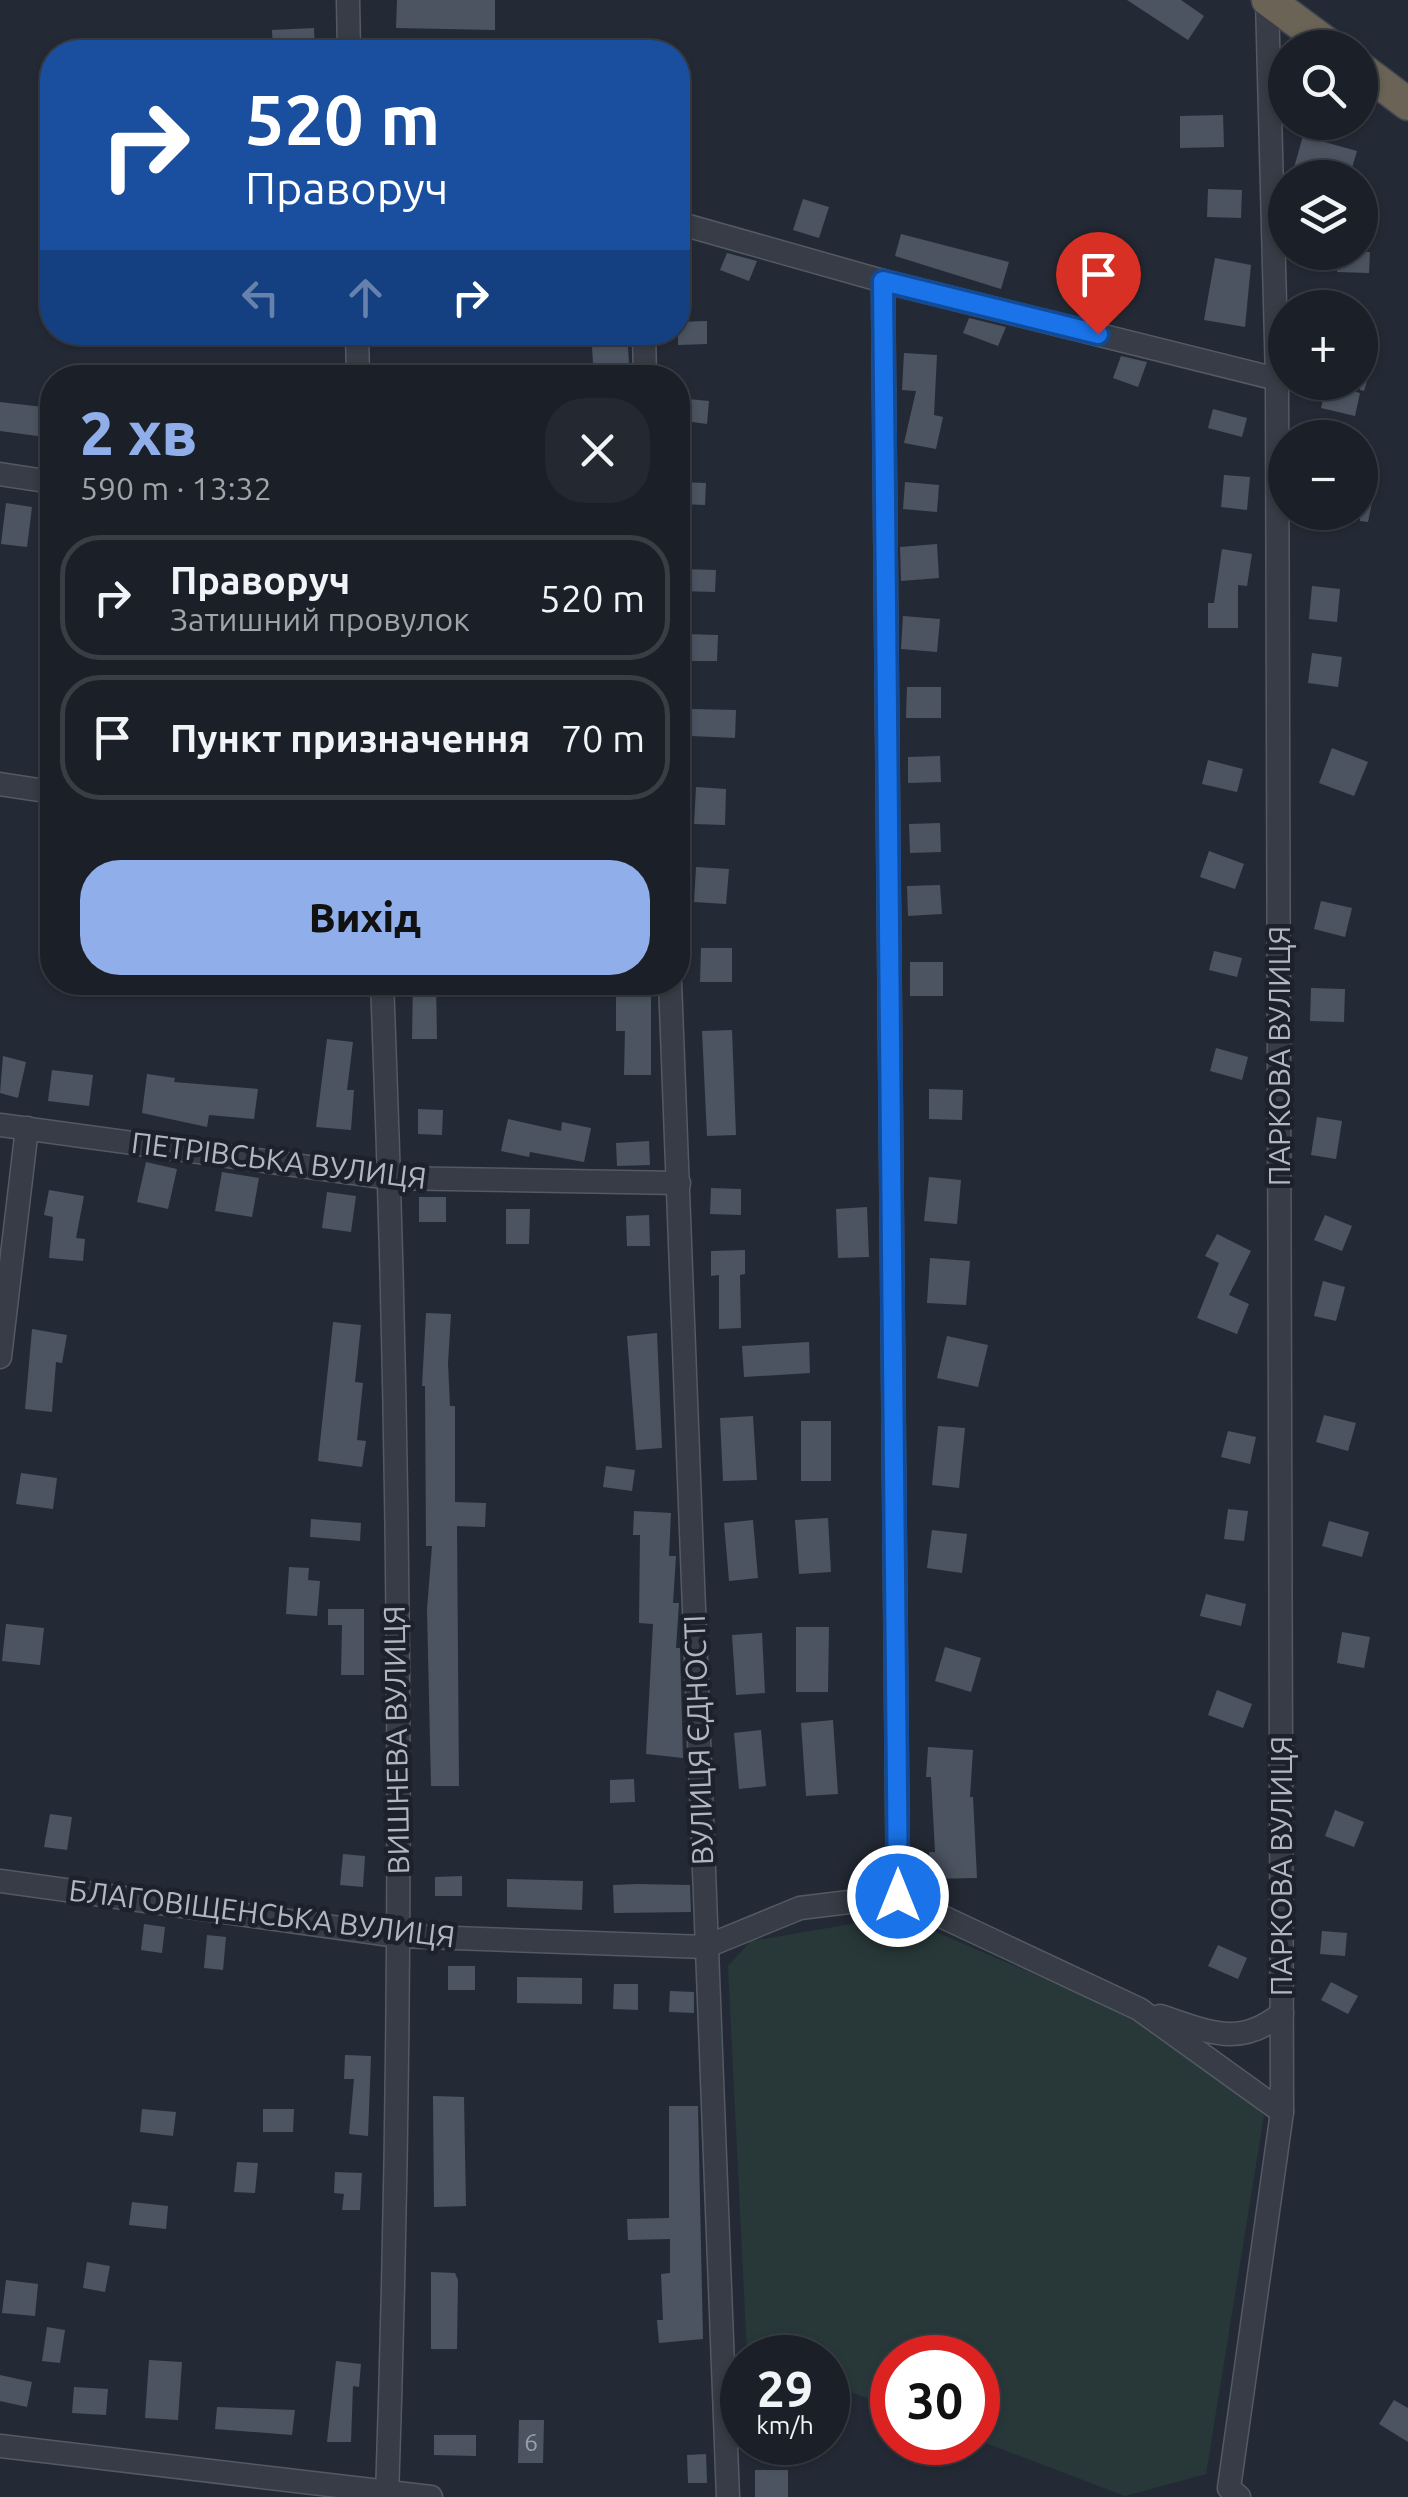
<!DOCTYPE html>
<html lang="uk">
<meta charset="utf-8">
<style>
body{margin:0;font-family:Ubuntu,sans-serif;background:#242830;color:#f1f3f6;height:100vh;display:flex;flex-direction:column;font-size:38px;white-space:nowrap}
*{box-sizing:border-box;margin:0}
p{font-size:32px;color:#a0a3a8}
.icon{flex:none;width:55px;height:55px;fill:none;stroke:currentColor;stroke-width:2;stroke-linecap:round;stroke-linejoin:round}
.map{position:relative;flex:1;overflow:hidden}
.panel{position:absolute;left:40px;top:365px;width:650px;height:630px;display:flex;flex-direction:column;background:#1b2028;border-radius:40px;box-shadow:0 2px 8px #0004,0 0 0 2px #393e45}
.panel>*{flex:none}
.top-card{position:absolute;left:40px;top:40px;width:650px;height:305px;border-radius:40px;box-shadow:0 2px 8px #0004,0 0 0 2px #393e45;background:#1a4fa0;color:#fff;overflow:hidden}
.buttons{position:absolute;left:1268px;top:30px;display:grid;gap:20px}
.buttons a{display:grid;place-items:center;width:110px;height:110px;border-radius:50%;background:#1b2028;box-shadow:0 2px 8px #0004,0 0 0 2px #393e45;font-size:50px}
.speed{position:absolute;left:720px;top:2335px;display:flex;gap:20px;font-size:50px;font-weight:700;text-align:center}
.speed>*{display:grid;place-content:center;width:130px;height:130px;border-radius:50%;background:#1b2028;box-shadow:0 2px 8px #0004,0 0 0 2px #393e45;line-height:1}
.speed small{font-size:25px;font-weight:400}
.speed .limit{border:15px solid #d22;background:#fff;color:#111}
.pin{position:absolute;display:grid;place-items:center;width:85px;height:85px;color:#fff;margin:-102px -42px;border-radius:50% 50% 50% 0;rotate:-45deg;box-shadow:0 0 10px #0007}
.pin .icon{rotate:45deg}
.me{position:absolute;width:110px;margin:-55px;rotate:0deg;stroke-linejoin:round;filter:drop-shadow(0 0 8px #0008)}
.turn{display:flex;align-items:center;gap:35px;height:210px;padding:0 40px;font-size:45px}
.turn .icon{width:130px;height:130px;stroke-width:2.5}
.turn b{display:block;font-size:70px;line-height:85px}
.lanes{display:flex;align-items:center;height:95px;padding:0 40px;background:#0003;justify-content:center;gap:50px;direction:ltr}
.lanes .off{opacity:.35}
.round{display:grid;place-items:center;flex:none;width:105px;height:105px;border-radius:40px;background:#242830}
.overview{display:flex;align-items:center;justify-content:space-between;height:170px;padding:0 40px}
h1{font-size:60px;font-weight:800;line-height:75px;color:#90aee9}
.button{display:flex;gap:20px;margin-top:auto;padding:20px 40px}
.button a{flex:1;height:115px;border-radius:40px;background:#90aee9;color:#111;font-size:40px;font-weight:800;line-height:115px;text-align:center}
ul{padding:0;list-style:none}
li{display:flex;align-items:center;gap:30px;height:125px;margin:0 20px 15px;padding:0 20px;border:5px solid #393e45;border-radius:40px}
li div{flex:1}
li b{display:block;font-size:38px}
li em{font-style:normal}
.map>svg:first-child{display:block}
.green{fill:#283839}
.building{fill:#4c5461}
.lines{fill:none;stroke-linecap:round;stroke-linejoin:round}
.minor-casing{stroke:#545a64;stroke-width:25}
.highway-casing{stroke:#414751;stroke-width:35}
.minor{stroke:#373c46;stroke-width:22}
.highway{stroke:#6b6355;stroke-width:32}
.route-casing{stroke:#114b97;stroke-width:25}
.route{stroke:#1a73e8;stroke-width:18}
.labels{text-anchor:middle;dominant-baseline:central;stroke-width:9;stroke-linejoin:round;paint-order:stroke}
.number-label{font-size:25px;fill:#989eaa}
.street-label{font-size:30px;fill:#b1b7c2;stroke:#1c212b}
</style>
<div class="map">
<svg width="1408" height="2497" viewBox="0 0 1408 2497">
<rect width="100%" height="100%" fill="#242a35"/>
<path class="green" d="M899,1916L1144,2022L1264,2115L1206,2474L1125,2496L978,2440V2358H892V2408L828,2383V2358L761,2357L747,2352L728,1966L751,1941Z"/>
<g class="building">
<path d="M397,0H495V30L396,28Z"/>
<path d="M1127,0H1181L1204,16L1188,40Z"/>
<path d="M314,28L315,50L273,51L272,30Z"/>
<path d="M1223,115L1224,147L1180,148V116Z"/>
<path d="M1303,136L1357,151L1349,178H1291Z"/>
<path d="M1208,189L1242,190L1241,218L1207,217Z"/>
<path d="M803,199L829,207L819,238L793,230Z"/>
<path d="M901,234L1009,262L1001,289L895,256Z"/>
<path d="M1338,252H1370L1369,273L1337,272Z"/>
<path d="M727,253L757,261L749,281L720,270Z"/>
<path d="M1215,258L1251,265L1245,327L1204,320Z"/>
<path d="M969,318L1006,327L998,346L963,333Z"/>
<path d="M707,321V344L678,345V322Z"/>
<path d="M591,332H627L630,378H594Z"/>
<path d="M1360,339L1378,344L1364,391L1360,390Z"/>
<path d="M904,353L937,355L934,415L943,417L936,449L904,443L916,391L902,390Z"/>
<path d="M1121,356L1147,362L1138,387L1113,378Z"/>
<path d="M1327,385L1360,393L1355,416L1321,408Z"/>
<path d="M678,398L709,401L707,424L678,420Z"/>
<path d="M0,402L52,408V438L0,431Z"/>
<path d="M1213,409L1247,418L1242,437L1208,428Z"/>
<path d="M1360,470L1378,473L1368,522L1360,521Z"/>
<path d="M1224,475L1250,477L1247,510L1221,507Z"/>
<path d="M678,482L706,483L705,505L678,504Z"/>
<path d="M905,482L939,485L937,512L903,509Z"/>
<path d="M6,503L32,507L27,547L1,544Z"/>
<path d="M937,544L939,578L901,581L900,547Z"/>
<path d="M1222,549L1252,554L1247,586L1238,585V628H1208V603H1214Z"/>
<path d="M681,569L716,570L715,592L680,591Z"/>
<path d="M1312,586L1340,589L1337,622L1309,619Z"/>
<path d="M903,616L940,619L937,652L901,649Z"/>
<path d="M685,634L718,635L717,661H684Z"/>
<path d="M1312,653L1342,657L1338,687L1308,683Z"/>
<path d="M907,687H941V718H906Z"/>
<path d="M692,709L736,710L735,738L691,736Z"/>
<path d="M1332,748L1368,762L1354,796L1319,783Z"/>
<path d="M940,756L941,782L908,783V757Z"/>
<path d="M1208,760L1243,769L1237,792L1202,784Z"/>
<path d="M696,787L726,789L725,825L694,824Z"/>
<path d="M940,823L941,852L910,853L909,824Z"/>
<path d="M1209,851L1244,864L1235,889L1200,877Z"/>
<path d="M696,867L729,869L726,904L694,902Z"/>
<path d="M940,885L942,914L908,916L907,886Z"/>
<path d="M1321,901L1352,908L1345,937L1314,929Z"/>
<path d="M701,948H732V982H700Z"/>
<path d="M1214,951L1242,958L1237,977L1209,970Z"/>
<rect x="910" y="962" width="33" height="34"/>
<path d="M413,982H436L437,1039H412Z"/>
<path d="M1311,988L1345,989L1344,1022L1310,1021Z"/>
<path d="M616,996H651V1075H624L625,1031H616Z"/>
<path d="M732,1030L736,1135L707,1136L702,1031Z"/>
<path d="M327,1039L353,1042L347,1090H354L351,1130L316,1127Z"/>
<path d="M1216,1048L1248,1057L1242,1080L1210,1071Z"/>
<path d="M3,1056L26,1062L18,1098L0,1093Z"/>
<path d="M52,1070L93,1075L89,1106L48,1101Z"/>
<path d="M147,1074L175,1078L174,1082L258,1089L254,1119L209,1115L207,1127L142,1113Z"/>
<path d="M929,1089L963,1090L962,1120L929,1119Z"/>
<path d="M418,1109L443,1110L442,1135L418,1134Z"/>
<path d="M1317,1117L1342,1121L1336,1159L1311,1155Z"/>
<path d="M508,1119L561,1131L562,1122L591,1128L584,1162L530,1152L529,1157L501,1151Z"/>
<path d="M649,1141L650,1165L617,1166L616,1143Z"/>
<path d="M146,1162L177,1169L168,1209L137,1202Z"/>
<path d="M222,1172L259,1178L252,1217L215,1211Z"/>
<path d="M929,1177L961,1180L957,1224L924,1221Z"/>
<path d="M711,1188L741,1189V1215L710,1214Z"/>
<path d="M49,1190L84,1196L76,1238L85,1239L83,1261L49,1258L53,1217L44,1215Z"/>
<path d="M327,1192L356,1196L351,1232L322,1228Z"/>
<rect x="419" y="1197" width="27" height="25"/>
<path d="M867,1207L869,1257L838,1258L836,1209Z"/>
<path d="M506,1209H530L529,1244H506Z"/>
<path d="M649,1215L650,1246H627L626,1216Z"/>
<path d="M1325,1215L1352,1226L1342,1251L1314,1240Z"/>
<path d="M1217,1234L1251,1251L1229,1295L1249,1304L1237,1334L1197,1318L1219,1263L1205,1256Z"/>
<path d="M745,1250V1274L740,1275L741,1328L719,1329V1275L711,1276V1251Z"/>
<path d="M930,1258L970,1261L966,1305L927,1303Z"/>
<path d="M1323,1281L1345,1287L1336,1321L1314,1316Z"/>
<path d="M426,1313L451,1314L448,1363L450,1406H455V1502L486,1503L485,1527L457,1526L459,1786H431L427,1609L432,1546H426L425,1386H422Z"/>
<path d="M333,1322L361,1325L355,1382L363,1383L357,1440L366,1441L362,1467L318,1461Z"/>
<path d="M32,1329L67,1335L62,1363L56,1362L52,1412L25,1409Z"/>
<path d="M657,1333L662,1448L636,1450L627,1336Z"/>
<path d="M947,1336L988,1345L978,1387L937,1378Z"/>
<path d="M809,1342L810,1373L744,1377L742,1346Z"/>
<path d="M1324,1415L1356,1423L1348,1451L1316,1442Z"/>
<path d="M753,1416L757,1480L723,1481L720,1418Z"/>
<rect x="801" y="1421" width="30" height="60"/>
<path d="M938,1426L965,1428L959,1488L932,1485Z"/>
<path d="M1228,1431L1256,1437L1250,1464L1221,1457Z"/>
<path d="M606,1466L635,1470L632,1491L603,1487Z"/>
<path d="M21,1473L57,1478L53,1509L16,1504Z"/>
<path d="M1228,1509L1248,1511L1244,1541L1224,1539Z"/>
<path d="M634,1511L671,1513L669,1556H676L673,1603H679L676,1648H680L683,1758L646,1754L653,1624L639,1623L640,1535H633Z"/>
<path d="M828,1518L831,1572L799,1574L795,1520Z"/>
<path d="M311,1519L361,1523L360,1541L310,1537Z"/>
<path d="M753,1520L758,1578L729,1581L724,1523Z"/>
<path d="M1329,1521L1369,1532L1362,1557L1322,1546Z"/>
<path d="M932,1530L967,1534L962,1573L927,1568Z"/>
<path d="M289,1567L309,1568L308,1580L320,1581L317,1616L286,1614Z"/>
<path d="M1206,1594L1246,1604L1241,1626L1200,1616Z"/>
<path d="M328,1609H364V1675H341L342,1625H328Z"/>
<path d="M6,1624L44,1628L40,1665L2,1661Z"/>
<path d="M796,1627H829L828,1692H796Z"/>
<path d="M1342,1632L1370,1637L1364,1668L1337,1663Z"/>
<path d="M762,1633L765,1693L736,1695L732,1635Z"/>
<path d="M945,1647L981,1658L971,1692L935,1681Z"/>
<path d="M1217,1690L1252,1704L1243,1728L1208,1715Z"/>
<path d="M833,1720L838,1794L806,1796L801,1723Z"/>
<path d="M761,1730L766,1786L739,1789L734,1733Z"/>
<path d="M928,1747L973,1750L970,1797H973L977,1878L929,1879V1852H935L931,1777H926Z"/>
<path d="M634,1779L635,1802L610,1803V1780Z"/>
<path d="M1335,1810L1364,1822L1354,1847L1325,1836Z"/>
<path d="M50,1814L72,1817L67,1850L44,1847Z"/>
<path d="M343,1854L365,1856L363,1887L340,1885Z"/>
<path d="M462,1876V1896H435V1877Z"/>
<path d="M507,1879L583,1881L582,1910L507,1907Z"/>
<path d="M637,1884L690,1885L691,1912L614,1913L613,1885Z"/>
<path d="M144,1924L165,1927L162,1953L141,1950Z"/>
<path d="M1322,1931L1347,1933L1345,1956L1320,1954Z"/>
<path d="M207,1935L226,1937L223,1970L204,1968Z"/>
<path d="M1218,1945L1247,1958L1238,1979L1208,1966Z"/>
<rect x="448" y="1966" width="27" height="24"/>
<path d="M517,1977L582,1978V2004L517,2003Z"/>
<path d="M1331,1982L1358,1996L1348,2014L1321,2000Z"/>
<path d="M614,1984H638V2010L613,2009Z"/>
<path d="M670,1991L694,1992V2013L669,2012Z"/>
<path d="M345,2055L371,2056L368,2136L349,2134L354,2079H344Z"/>
<path d="M433,2096L464,2097L466,2206L434,2207Z"/>
<path d="M669,2106H698L703,2339L659,2343L657,2320H663L661,2274L670,2273V2239L628,2240L627,2219L669,2218Z"/>
<path d="M142,2109L176,2112L173,2136L140,2132Z"/>
<path d="M263,2109H294L293,2132H263Z"/>
<path d="M237,2162L258,2163L255,2193L234,2192Z"/>
<path d="M335,2172L362,2173L360,2210H342L344,2194L334,2193Z"/>
<path d="M132,2202L168,2206L166,2229L129,2225Z"/>
<path d="M87,2262L110,2266L105,2292L83,2288Z"/>
<path d="M431,2272L455,2273L458,2280L457,2349H431Z"/>
<path d="M6,2280L38,2284L35,2316L2,2313Z"/>
<path d="M47,2327L65,2330L60,2363L42,2361Z"/>
<path d="M149,2360L182,2362L178,2420L145,2418Z"/>
<path d="M336,2361L361,2364L359,2387L353,2386L351,2442H327Z"/>
<path d="M0,2375L32,2382L27,2407L0,2401Z"/>
<path d="M74,2387L108,2389L106,2415L72,2413Z"/>
<path d="M1394,2400L1408,2408V2442L1379,2424Z"/>
<path d="M217,2407L295,2410L292,2435L215,2429Z"/>
<path d="M519,2420H544L543,2463H518Z"/>
<path d="M434,2435H476V2456L434,2455Z"/>
<path d="M706,2454L707,2483H688L687,2455Z"/>
<rect x="755" y="2470" width="33" height="27"/>
</g>
<g class="lines">
<defs>
<g id="minor">
<path d="M348,0L349,52"/>
<path d="M678,223L883,281L1277,379"/>
<path d="M883,281L898,1896"/>
<path d="M357,332L358,378"/>
<path d="M644,332L645,378"/>
<path d="M0,474L52,482"/>
<path d="M0,784L52,792"/>
<path d="M382,982C402,1487 404,1993 387,2497"/>
<path d="M670,982L728,2497"/>
<path d="M0,1125L390,1178L679,1183"/>
<path d="M0,1357L27,1128"/>
<path d="M0,1881L398,1936L705,1947L800,1908L898,1896L1139,2009L1282,2112"/>
<path d="M1160,2016C1207,2031 1239,2049 1282,2013"/>
<path d="M0,2446L431,2497"/>
<path d="M1239,2497L1229,2488L1282,2112L1277,379L1267,0"/>
</g>
<g id="highway">
<path d="M1268,0L1333,48"/>
<path d="M1360,68L1408,104"/>
</g>
</defs>
<use href="#minor" class="minor-casing"/>
<use href="#highway" class="highway-casing"/>
<use href="#minor" class="minor"/>
<use href="#highway" class="highway"/>
</g>
<g class="lines">
<defs>
<path id="route" d="M898,1896L883,281L1098,334"/>
</defs>
<use href="#route" class="route-casing"/>
<use href="#route" class="route"/>
</g>
<g class="labels">
<g class="number-label">
<text x="531" y="2442">6</text>
</g>
<g class="street-label">
<text transform="translate(1279 1056) rotate(-90)">ПАРКОВА ВУЛИЦЯ</text>
<text transform="translate(279 1160) rotate(7)">ПЕТРІВСЬКА ВУЛИЦЯ</text>
<text transform="translate(396 1740) rotate(-91)">ВИШНЕВА ВУЛИЦЯ</text>
<text transform="translate(698 1740) rotate(-92)">ВУЛИЦЯ ЄДНОСТІ</text>
<text transform="translate(1281 1866) rotate(-90)">ПАРКОВА ВУЛИЦЯ</text>
<text transform="translate(262 1913) rotate(7)">БЛАГОВІЩЕНСЬКА ВУЛИЦЯ</text>
</g>
</g>
</svg>
<div class="buttons">
<a><svg class="icon" aria-label="search" viewBox="0 0 24 24"><circle cx="10" cy="10" r="6"/><path d="M15 15l6 6"/></svg></a>
<a><svg class="icon" aria-label="layers" viewBox="0 0 24 24"><path d="M12 4l9 5-9 5-9-5zM3 14l9 5 9-5"/></svg></a>
<a>+</a>
<a>−</a>
</div>
<div class="speed"><div>29<small>km/h</small></div><div class="limit">30</div></div>
<div class="pin" style="left:1098px;top:334px;background:#d93025"><svg class="icon" aria-label="arrive" viewBox="0 0 24 24"><path d="M6 21V4h12l-3 4 3 4H6"/></svg></div>
<svg class="me" style="left:898px;top:1896px" viewBox="-20 -20 40 40"><circle r="17" fill="#1a73e8" stroke="#fff" stroke-width="3"/><path d="M0-11L8 9 0 5-8 9z" fill="#fff"/></svg>
<div class="top-card">
<div class="turn"><svg class="icon" aria-label="right" viewBox="0 0 24 24"><path d="M7 20v-9h11M14 6l5 5-5 5"/></svg><div><b>520 m</b>Праворуч</div></div>
<div class="lanes"><svg class="icon off" aria-label="left" viewBox="0 0 24 24"><path d="M17 20v-9H6M10 6l-5 5 5 5"/></svg><svg class="icon off" aria-label="ahead" viewBox="0 0 24 24"><path d="M12 20V5M6 11l6-6 6 6"/></svg><svg class="icon" aria-label="right" viewBox="0 0 24 24"><path d="M7 20v-9h11M14 6l5 5-5 5"/></svg></div>
</div>
<section class="panel">
<div class="overview"><div><h1>2 хв</h1><p>590 m · 13:32</p></div><a class="round"><svg class="icon" aria-label="close" viewBox="0 0 24 24"><path d="M6 6l12 12M18 6L6 18"/></svg></a></div>
<ul>
<li><svg class="icon" aria-label="right" viewBox="0 0 24 24"><path d="M7 20v-9h11M14 6l5 5-5 5"/></svg><div><b>Праворуч</b><p>Затишний провулок</p></div><em>520 m</em></li>
<li><svg class="icon" aria-label="arrive" viewBox="0 0 24 24"><path d="M6 21V4h12l-3 4 3 4H6"/></svg><div><b>Пункт призначення</b></div><em>70 m</em></li>
</ul>
<div class="button"><a>Вихід</a></div>
</section>
</div>
